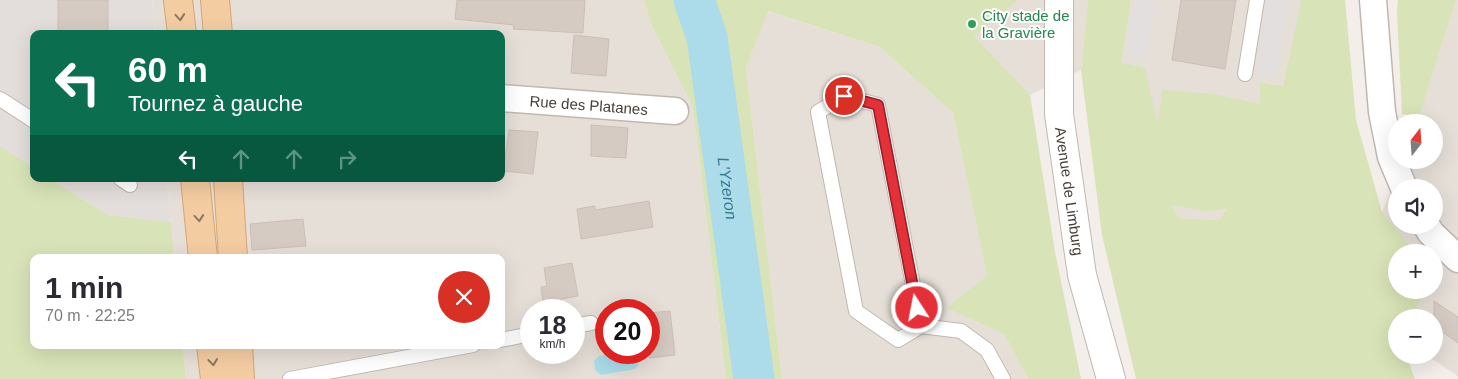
<!DOCTYPE html>
<html lang="fr">
<meta charset="utf-8">
<style>
body{margin:0;font-family:Arial,sans-serif;background:#f7f7f7;color:#2b2b33;height:100vh;display:flex;flex-direction:column;font-size:19px;white-space:nowrap}
*{box-sizing:border-box;margin:0}
p{font-size:16px;color:#7c7c81}
.icon{flex:none;width:28px;height:28px;fill:none;stroke:currentColor;stroke-width:2;stroke-linecap:round;stroke-linejoin:round}
.map{position:relative;flex:1;overflow:hidden}
.side{position:absolute;left:30px;top:254px;width:475px;height:95px;display:flex;flex-direction:column;background:#fff;border-radius:10px;box-shadow:0 5px 20px #0002}
.side>*{flex:none}
.top-card{position:absolute;left:30px;top:30px;width:475px;height:152px;border-radius:10px;box-shadow:0 5px 20px #0002;background:#0b6e4f;color:#fff;overflow:hidden}
.needle{width:32px;rotate:17deg}
.tools{position:absolute;left:1388px;top:114px;display:grid;gap:10px}
.tools a{display:grid;place-items:center;width:55px;height:55px;border-radius:50%;background:#fff;box-shadow:0 5px 20px #0002;font-size:25px}
.speed{position:absolute;left:520px;top:299px;display:flex;gap:10px;font-size:25px;font-weight:700;text-align:center}
.speed>*{display:grid;place-content:center;width:65px;height:65px;border-radius:50%;background:#fff;box-shadow:0 5px 20px #0002;line-height:1}
.speed small{font-size:12px;font-weight:400}
.speed .limit{border:8px solid #d22;background:#fff;color:#111}
.pin{position:absolute;display:grid;place-items:center;width:42px;height:42px;color:#fff;margin:-21px;border:2px solid #fff;border-radius:50%;box-shadow:0 1px 5px #0007}
.me{position:absolute;width:55px;margin:-28px;rotate:349deg;stroke-linejoin:round;filter:drop-shadow(0 0 4px #0008)}
.turn{display:flex;align-items:center;gap:18px;height:105px;padding:0 15px;font-size:22px}
.turn .icon{width:65px;height:65px;stroke-width:2.5}
.turn b{display:block;font-size:35px;line-height:42px}
.lanes{display:flex;align-items:center;height:48px;padding:0 15px;background:#0003;justify-content:center;gap:25px;direction:ltr}
.lanes .off{opacity:.35}
.round{display:grid;place-items:center;flex:none;width:52px;height:52px;border-radius:26px;background:#f7f7f7}
.head{display:flex;align-items:center;justify-content:space-between;height:85px;padding:0 15px}
h1{font-size:30px;font-weight:600;line-height:38px}
.map>svg:first-child{display:block}
.residential{fill:#e6dfd8;fill-rule:evenodd}
.industrial{fill:#e3dedb}
.green{fill:#d8e3b7;fill-rule:evenodd}
.parking{fill:#e2dfde}
.water{fill:#acdce9}
.lines{fill:none;stroke-linecap:round;stroke-linejoin:round}
.river{stroke:#acdce9;stroke-width:41}
.building{fill:#d6cbc3;stroke:#cdbeb4}
.service-casing{stroke:#c0b7b0;stroke-width:16}
.minor-casing{stroke:#c0b7b0;stroke-width:29}
.tertiary-casing{stroke:#c0b7b0;stroke-width:30}
.primary-casing{stroke:#d7a573;stroke-width:30}
.service{stroke:#fff;stroke-width:14}
.minor{stroke:#fff;stroke-width:26}
.tertiary{stroke:#fff;stroke-width:28}
.primary{stroke:#f4cca2;stroke-width:28}
.oneway{stroke:#8c7762}
.route-casing{stroke:#941f25;stroke-width:12}
.route{stroke:#e33039;stroke-width:9}
.leisure-dot{fill:#2e9e5b;stroke:#fff;stroke-width:2}
.labels{text-anchor:middle;dominant-baseline:central;stroke-width:4;stroke-linejoin:round;paint-order:stroke}
.leisure-label{font-size:15px;fill:#27864d;stroke:#fff;text-anchor:start}
.street-label{font-size:15px;fill:#463e38;stroke:#fff}
.water-label{font-size:16px;font-style:italic;fill:#367c90;stroke:#fff}
</style>
<div class="map">
<svg width="1458" height="379" viewBox="0 0 1458 379">
<rect width="100%" height="100%" fill="#f3eeea"/>
<g class="residential">
<path d="M152,0H644L652,26L693,107L726,379H186L183,345H501V258L174,257L167,179H501V34H155ZM531,310H574V352H531ZM606,310H649V352H606Z"/>
<path d="M939,0H1088L1081,70L1030,95Z"/>
<path d="M1131,0H1301L1283,86L1261,82L1260,151L1219,220L1179,218L1172,205L1122,64Z"/>
<path d="M1456,0H1458V376L1426,355H1434V318L1411,317L1427,290H1434V252H1415L1382,212L1402,160H1434V122H1417ZM1396,188H1434V225H1396Z"/>
<path d="M767,11L880,47L953,113L987,275L948,308L1004,334L1028,379H782L746,68Z"/>
</g>
<g class="industrial">
<path d="M0,0H152L155,34H34V168L0,146Z"/>
<path d="M51,179H167L171,222L108,215Z"/>
</g>
<g class="green">
<path d="M644,0H1018L974,36L1030,95L1055,252L1081,379H1028L1004,334L947,308L987,275L953,113L880,47L768,11L746,68L782,379H726L693,107L652,26Z"/>
<path d="M1088,0H1131L1122,63L1145,68L1158,125L1162,90L1214,94L1260,104V82L1283,86L1301,0H1345L1356,120L1382,212L1415,252H1396V290H1427L1411,317L1396,318V355H1406L1415,379H1136L1102,235L1081,70ZM1172,205L1205,211L1226,209L1219,220L1179,218Z"/>
<path d="M1398,0H1456L1419,117L1402,114L1397,13Z"/>
<path d="M0,146L34,168V179H51L108,215L171,222L174,257L34,258V345H183L186,379H0Z"/>
</g>
<g class="parking">
<path d="M1134,0H1154L1152,9L1164,15L1151,17L1145,59L1126,56Z"/>
<path d="M1266,0H1287L1276,79L1255,76L1260,40L1251,34L1262,29Z"/>
</g>
<path class="water" d="M619,353H637L639,357L638,366L635,369L601,375L595,370L594,361L599,356Z"/>
<g class="lines">
<path class="river" id="s1" d="M694,0L707,37L754,379"/>
</g>
<g class="building">
<rect x="58" y="0" width="50" height="34"/>
<path d="M457,0H585L583,33L513,29L514,25L455,19Z"/>
<path d="M1181,0H1236L1225,69L1172,60Z"/>
<path d="M574,35L609,39L606,76L571,73Z"/>
<path d="M591,125L628,128L626,158L591,156Z"/>
<path d="M509,130L538,132L533,174L503,171Z"/>
<path d="M649,201L653,227L581,239L577,209L595,206V210Z"/>
<path d="M303,219L306,246L252,250L250,224Z"/>
<path d="M572,263L578,296L561,299L562,305L544,308L541,287L547,286L544,268Z"/>
<path d="M1434,301L1458,317V343L1434,326Z"/>
<path d="M670,311L675,355L649,358V313Z"/>
</g>
<g class="lines">
<defs>
<g id="service">
<path d="M1245,74L1257,0"/>
<path d="M0,99L34,121"/>
<path d="M121,179L130,185"/>
<path d="M574,326L591,323"/>
<path d="M921,326L878,105L844,96L818,112L856,311L898,340L921,326L961,331L987,350L1003,379"/>
<path d="M501,340L531,334"/>
<path d="M290,379L473,345"/>
</g>
<g id="minor">
<path d="M1373,0L1382,112L1391,157L1404,188"/>
<path id="s2" d="M501,98L675,111"/>
<path d="M1426,225L1431,233L1458,259"/>
</g>
<g id="tertiary">
<path id="s3" d="M1059,0V114L1082,275L1111,379"/>
</g>
<g id="primary">
<path d="M178,0L182,34"/>
<path d="M215,0L218,34"/>
<path d="M195,179L203,258"/>
<path d="M228,179L233,258"/>
<path d="M211,345L215,379"/>
<path d="M238,345L240,379"/>
</g>
</defs>
<use href="#service" class="service-casing"/>
<use href="#minor" class="minor-casing"/>
<use href="#tertiary" class="tertiary-casing"/>
<use href="#primary" class="primary-casing"/>
<use href="#service" class="service"/>
<use href="#minor" class="minor"/>
<use href="#tertiary" class="tertiary"/>
<use href="#primary" class="primary"/>
</g>
<defs><path id="oneway-chevron" d="M-2-3.5L2.5 0L-2 3.5" fill="none" stroke-width="1.6" stroke-linecap="round" stroke-linejoin="round" transform="scale(1.25)"/></defs>
<g class="oneway">
<use href="#oneway-chevron" transform="translate(180 17) rotate(85)"/>
<use href="#oneway-chevron" transform="translate(199 218) rotate(85)"/>
<use href="#oneway-chevron" transform="translate(213 362) rotate(84)"/>
</g>
<g class="lines">
<defs>
<path id="route" d="M844,96L878,105L917,308"/>
</defs>
<use href="#route" class="route-casing"/>
<use href="#route" class="route"/>
</g>
<circle class="leisure-dot" cx="972" cy="24" r="5"/>
<g class="labels">
<g class="leisure-label">
<text x="982" y="15">City stade de<tspan x="982" dy="17">la Gravière</tspan></text>
</g>
<g class="street-label">
<text stroke="none"><textPath href="#s2" startOffset="88">Rue des Platanes</textPath></text>
<text stroke="none"><textPath href="#s3" startOffset="192">Avenue de Limburg</textPath></text>
</g>
<g class="water-label">
<text stroke="none"><textPath href="#s1" startOffset="192">L'Yzeron</textPath></text>
</g>
</g>
</svg>
<div class="tools">
<a><svg class="needle" viewBox="-14 -14 28 28"><path d="M0-13l5 13h-10z" fill="#e53935"/><path d="M0 13l5-13h-10z" fill="#7c7c81"/></svg></a>
<a><svg class="icon" aria-label="sound" viewBox="0 0 24 24"><path d="M4 9h4l5-4v14l-5-4H4zM17 9q2 3 0 6"/></svg></a>
<a>+</a>
<a>−</a>
</div>
<div class="speed"><div>18<small>km/h</small></div><div class="limit">20</div></div>
<div class="pin" style="left:844px;top:96px;background:#d93025"><svg class="icon" aria-label="arrive" viewBox="0 0 24 24"><path d="M6 21V4h12l-3 4 3 4H6"/></svg></div>
<svg class="me" style="left:917px;top:308px" viewBox="-20 -20 40 40"><circle r="17" fill="#e33039" stroke="#fff" stroke-width="3"/><path d="M0-11L8 9 0 5-8 9z" fill="#fff"/></svg>
<div class="top-card">
<div class="turn"><svg class="icon" aria-label="left" viewBox="0 0 24 24"><path d="M17 20v-9H6M10 6l-5 5 5 5"/></svg><div><b>60 m</b>Tournez à gauche</div></div>
<div class="lanes"><svg class="icon" aria-label="left" viewBox="0 0 24 24"><path d="M17 20v-9H6M10 6l-5 5 5 5"/></svg><svg class="icon off" aria-label="ahead" viewBox="0 0 24 24"><path d="M12 20V5M6 11l6-6 6 6"/></svg><svg class="icon off" aria-label="ahead" viewBox="0 0 24 24"><path d="M12 20V5M6 11l6-6 6 6"/></svg><svg class="icon off" aria-label="right" viewBox="0 0 24 24"><path d="M7 20v-9h11M14 6l5 5-5 5"/></svg></div>
</div>
<section class="side">
<div class="head"><div><h1>1 min</h1><p>70 m · 22:25</p></div><a class="round" style="background:#d93025;color:#fff"><svg class="icon" aria-label="close" viewBox="0 0 24 24"><path d="M6 6l12 12M18 6L6 18"/></svg></a></div>
</section>
</div>
